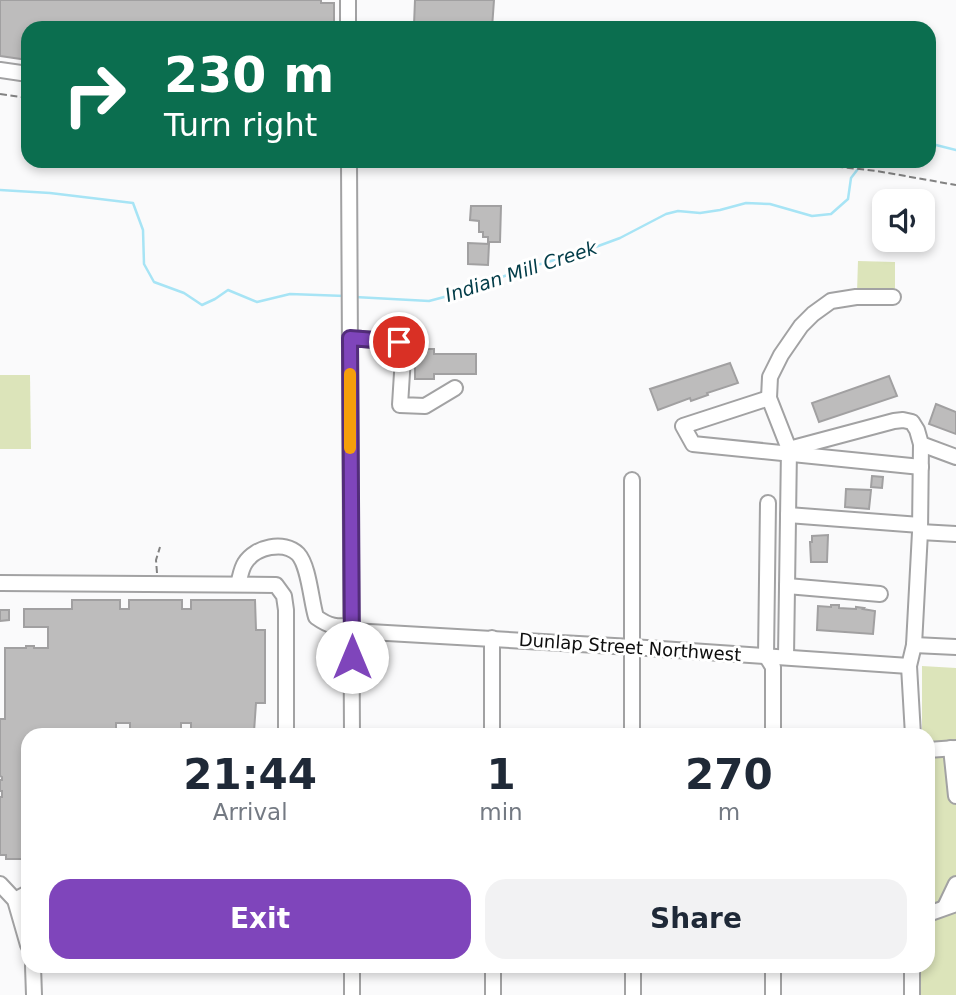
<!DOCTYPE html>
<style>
body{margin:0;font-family:"DejaVu Sans",sans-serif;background:#f2f2f3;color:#1f2937;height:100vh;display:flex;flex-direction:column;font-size:26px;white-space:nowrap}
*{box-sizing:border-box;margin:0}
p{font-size:23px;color:#747a83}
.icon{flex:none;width:38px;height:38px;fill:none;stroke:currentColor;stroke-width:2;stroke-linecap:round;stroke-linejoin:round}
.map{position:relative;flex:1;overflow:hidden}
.panel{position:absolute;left:21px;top:728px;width:914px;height:245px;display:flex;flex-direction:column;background:#fff;border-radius:21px;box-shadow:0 4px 10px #0003}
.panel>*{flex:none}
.banner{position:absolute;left:21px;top:21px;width:915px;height:147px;border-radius:21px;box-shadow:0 4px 10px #0003;background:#0b6e4f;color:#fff;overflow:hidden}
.tools{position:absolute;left:872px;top:189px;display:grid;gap:14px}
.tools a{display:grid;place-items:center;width:63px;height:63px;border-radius:14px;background:#fff;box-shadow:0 4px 10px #0003;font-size:35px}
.pin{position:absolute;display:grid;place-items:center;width:60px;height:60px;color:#fff;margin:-30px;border:4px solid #fff;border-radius:50%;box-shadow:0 2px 7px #0007}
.me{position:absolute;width:77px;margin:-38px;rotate:0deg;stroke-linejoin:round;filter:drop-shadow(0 0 5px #0008)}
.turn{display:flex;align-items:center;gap:24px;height:147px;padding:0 28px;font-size:32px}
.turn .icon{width:91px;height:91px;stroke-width:2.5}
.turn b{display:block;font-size:49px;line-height:60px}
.eta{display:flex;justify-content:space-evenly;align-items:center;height:119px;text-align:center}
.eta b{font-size:42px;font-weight:600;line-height:49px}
.action{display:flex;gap:14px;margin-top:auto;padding:14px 28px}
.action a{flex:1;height:80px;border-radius:21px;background:#7f45bb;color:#fff;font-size:28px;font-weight:600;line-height:80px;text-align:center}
.action a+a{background:#f2f2f3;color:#1f2937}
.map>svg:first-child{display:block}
.green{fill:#dce4ba}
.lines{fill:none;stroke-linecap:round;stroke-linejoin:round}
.stream{stroke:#a7e4f5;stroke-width:2.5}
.building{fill:#bdbcbc;stroke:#a1a0a1;stroke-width:2}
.minor-casing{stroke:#a2a2a3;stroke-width:18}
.path{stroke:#828282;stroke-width:2;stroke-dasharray:7 3.5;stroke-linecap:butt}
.minor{stroke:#fff;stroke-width:14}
.route-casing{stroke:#532d7a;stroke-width:18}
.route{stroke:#7f45bb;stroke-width:12}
.slow{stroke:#f59e0b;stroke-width:12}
.labels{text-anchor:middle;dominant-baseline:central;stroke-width:6;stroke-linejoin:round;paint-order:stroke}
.street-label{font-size:18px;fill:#0e0e0e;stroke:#fff}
.water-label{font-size:19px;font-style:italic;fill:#023c48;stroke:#fff}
</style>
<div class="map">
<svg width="956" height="995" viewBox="0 0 956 995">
<rect width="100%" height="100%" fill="#fafafb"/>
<g class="green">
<path d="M858,261L895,262V292H857Z"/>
<path d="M0,375H30L31,449H0Z"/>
<path d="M922,666L956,668V995H921V966H928V735H922Z"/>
</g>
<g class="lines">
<g class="stream">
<path d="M929,145H936L956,150"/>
<path d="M0,190L50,193L133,203L143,230L144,264L154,282L184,293L202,305L215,299L228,290L257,302L290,294L345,296"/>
<path d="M355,297L429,301L467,291L520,270L582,252L620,238L666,214L678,211L700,213L720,210L746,203L770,204L812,216L831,214L848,199L851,178L864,161"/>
</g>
</g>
<g class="building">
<path d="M0,0H321V3H334V28H28V60L0,56Z"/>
<path d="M415,0H494L492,28H379V23L414,25Z"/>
<path d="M471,206H501L500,242H488V237H483V232H479V221L470,220Z"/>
<path d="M468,243L489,244L488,265L468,264Z"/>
<path d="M415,349H434V354H476V374H434V379H415Z"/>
<path d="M730,363L738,383L707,393L708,395L691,401L690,398L658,410L650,389Z"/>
<path d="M889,376L897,396L819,422L812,403Z"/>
<path d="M936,404L956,412V434L929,424Z"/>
<path d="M872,476L883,477L882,488L871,487Z"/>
<path d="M846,489L871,490L869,509L845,507Z"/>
<path d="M828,535L827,562H811L810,542H812V536Z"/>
<path d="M72,600H120V609H129V600H182V609H191V600H255L256,630H265V703H256L254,732H191V723H181V732H130V723H116V731H73V735H28V859H6V855H0V797H2V791H0V780H2V777L0,776V719H5V648H26V646H34V648H48V627H24V609H72Z"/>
<path d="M831,605H839V608L856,609V607L864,608L863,609L875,611L873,634L817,630L818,606L831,607Z"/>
<path d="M0,610H9V620L0,621Z"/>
</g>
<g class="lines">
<defs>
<g id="minor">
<path d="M348,28V0"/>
<path d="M0,70L28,74"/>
<path d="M349,161L352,735"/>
<path d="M350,338L399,342L403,357L400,405L425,406L455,388"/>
<path d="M769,398L683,426L693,444L921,467"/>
<path d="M789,449L894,421L903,420L912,422L917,430L921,444L956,457"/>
<path d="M632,480V735"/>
<path d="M768,503L766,656L773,667V735"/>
<path d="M788,515L920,525"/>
<path d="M920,532L956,534"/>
<path d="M0,583L276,585L284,596L286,610V735"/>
<path d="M238,584C240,578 241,569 245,563C255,547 284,540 298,554C309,566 311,601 316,617C330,627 336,627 352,626"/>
<path d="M787,586L880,594"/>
<path d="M352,631L632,647L909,666"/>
<path d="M492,638V735"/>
<path d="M914,645L956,647"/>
<path d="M786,657L789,449L769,398L770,377L781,355L801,326L813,314L831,301L856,297H893"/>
<path d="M913,735L909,666L914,645L920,532L921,444"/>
<path d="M951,748L956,796"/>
<path d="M928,750L956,748"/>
<path d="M0,884L15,900L28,945"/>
<path d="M15,900L28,893"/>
<path d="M945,907L956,884"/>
<path d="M928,914L956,904"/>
<path d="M33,966L34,995"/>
<path d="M493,966V995"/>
<path d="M633,966V995"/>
<path d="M773,966V995"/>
<path d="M352,995V966"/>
<path d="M912,995V966"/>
</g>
</defs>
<use href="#minor" class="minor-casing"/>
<g class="path">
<path d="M0,94L28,98"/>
<path d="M816,161L840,167L877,171L956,185"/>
<path d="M157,573L156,560L160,547"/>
</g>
<use href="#minor" class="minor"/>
</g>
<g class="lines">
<defs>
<path id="route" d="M352,657L350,338L399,342"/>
</defs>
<use href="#route" class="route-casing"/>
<use href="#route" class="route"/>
<path class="slow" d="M350,374V448"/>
</g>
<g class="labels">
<g class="street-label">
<text transform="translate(630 647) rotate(4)">Dunlap Street Northwest</text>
</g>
<g class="water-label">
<text transform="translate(521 271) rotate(-18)">Indian Mill Creek</text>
</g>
</g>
</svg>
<div class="tools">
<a><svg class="icon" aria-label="sound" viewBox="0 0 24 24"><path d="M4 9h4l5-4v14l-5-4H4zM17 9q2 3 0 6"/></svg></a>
</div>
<div class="pin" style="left:399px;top:342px;background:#d93025"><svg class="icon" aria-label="arrive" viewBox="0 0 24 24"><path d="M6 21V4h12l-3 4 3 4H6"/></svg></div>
<svg class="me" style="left:352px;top:657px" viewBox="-20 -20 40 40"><circle r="19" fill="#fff"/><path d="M0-13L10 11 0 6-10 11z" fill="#7f45bb"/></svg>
<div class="banner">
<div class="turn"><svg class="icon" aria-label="right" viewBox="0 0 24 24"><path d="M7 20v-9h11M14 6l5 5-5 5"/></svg><div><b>230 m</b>Turn right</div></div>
</div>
<section class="panel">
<div class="eta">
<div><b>21:44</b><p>Arrival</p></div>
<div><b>1</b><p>min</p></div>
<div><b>270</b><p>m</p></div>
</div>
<div class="action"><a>Exit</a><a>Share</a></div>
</section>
</div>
